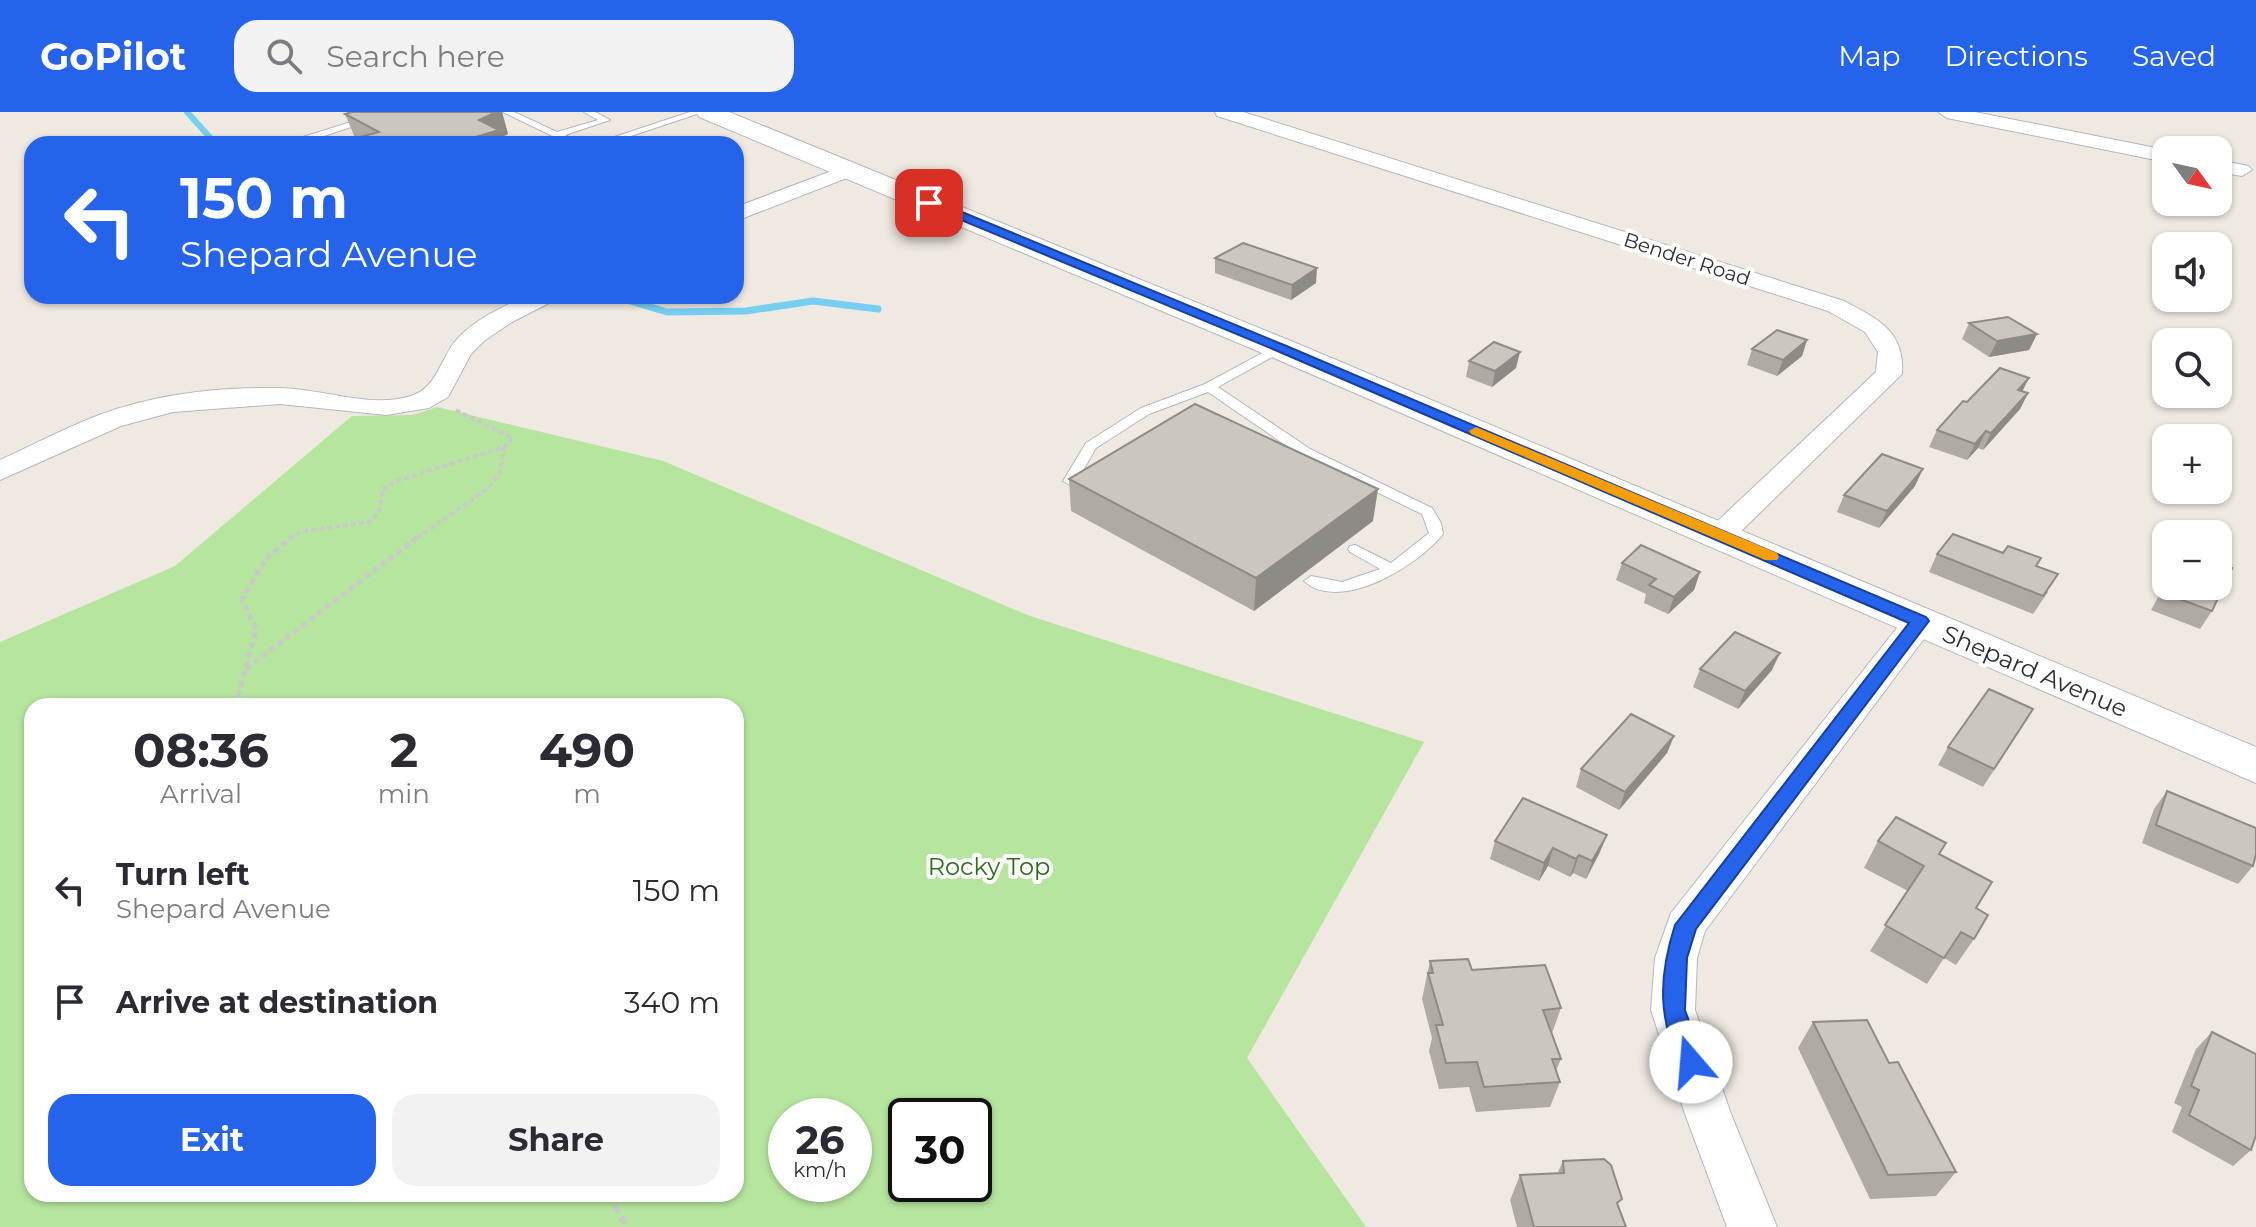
<!DOCTYPE html>
<meta charset="utf-8">
<style>
body{margin:0;font-family:Montserrat,sans-serif;background:#f2f2f3;color:#2b2b33;height:100vh;display:flex;flex-direction:column;font-size:30px;white-space:nowrap}
*{box-sizing:border-box;margin:0}
p{font-size:26px;color:#7c7c81}
.icon{flex:none;width:44px;height:44px;fill:none;stroke:currentColor;stroke-width:2;stroke-linecap:round;stroke-linejoin:round}
.map{position:relative;flex:1;overflow:hidden}
.panel{position:absolute;left:24px;top:586px;width:720px;height:504px;display:flex;flex-direction:column;background:#fff;border-radius:24px;box-shadow:0 2px 6px #0004}
.panel>*{flex:none}
.guide{position:absolute;left:24px;top:24px;width:720px;height:168px;border-radius:24px;box-shadow:0 2px 6px #0004;background:#2563eb;color:#fff;overflow:hidden}
.needle{width:52px;rotate:123deg}
.fabs{position:absolute;left:2152px;top:24px;display:grid;gap:16px}
.fabs a{display:grid;place-items:center;width:80px;height:80px;border-radius:16px;background:#fff;box-shadow:0 2px 6px #0004;font-size:40px}
.speed{position:absolute;left:768px;top:986px;display:flex;gap:16px;font-size:40px;font-weight:700;text-align:center}
.speed>*{display:grid;place-content:center;width:104px;height:104px;border-radius:50%;background:#fff;box-shadow:0 2px 6px #0004;line-height:1}
.speed small{font-size:20px;font-weight:400}
.speed .limit{border:4px solid #111;border-radius:12px;background:#fff;color:#111}
.pin{position:absolute;display:grid;place-items:center;width:68px;height:68px;color:#fff;margin:-34px;border-radius:16px;box-shadow:0 4px 12px #0006}
.me{position:absolute;width:88px;margin:-44px;rotate:342deg;stroke-linejoin:round;filter:drop-shadow(0 0 6px #0008)}
.turn{display:flex;align-items:center;gap:28px;height:168px;padding:0 24px;font-size:36px}
.turn .icon{width:104px;height:104px;stroke-width:2.5}
.turn b{display:block;font-size:56px;line-height:68px}
.eta{display:flex;justify-content:space-evenly;align-items:center;height:136px;text-align:center}
.eta b{font-size:48px;font-weight:700;line-height:56px}
.action{display:flex;gap:16px;margin-top:auto;padding:16px 24px}
.action a{flex:1;height:92px;border-radius:24px;background:#2563eb;color:#fff;font-size:32px;font-weight:700;line-height:92px;text-align:center}
.action a+a{background:#f2f2f3;color:#2b2b33}
ul{padding:0;list-style:none}
li{display:flex;align-items:center;gap:24px;height:112px;padding:0 24px}
li div{flex:1}
li b{display:block;font-size:30px}
li em{font-style:normal}
header{display:flex;align-items:center;gap:48px;box-sizing:border-box;height:112px;padding:0 40px;background:#2563eb;color:#fff}
header strong{font-size:38px}
nav{display:flex;gap:44px;margin-inline-start:auto;font-size:28px}
.search{width:560px;height:72px;background:#f2f2f3;display:flex;align-items:center;gap:20px;box-sizing:border-box;padding:0 28px;border-radius:24px;color:#7c7c81;font-size:30px}
.map>svg:first-child{display:block}
.green{fill:#b6e59e;fill-rule:evenodd}
.lines{fill:none;stroke-linecap:round;stroke-linejoin:round}
.stream-far1{stroke:#75cff0;stroke-width:6}
.stream{stroke:#75cff0;stroke-width:7}
.service-casing{stroke:#b4b7c1;stroke-width:2}
.minor-casing{stroke:#b4b7c1;stroke-width:2}
.secondary-casing{stroke:#b4b7c1;stroke-width:2}
.path-far2{stroke:#c9c9c9;stroke-width:4;stroke-dasharray:5 3;stroke-linecap:butt}
.path-far1{stroke:#c9c9c9;stroke-width:5;stroke-dasharray:6 4;stroke-linecap:butt}
.path{stroke:#c9c9c9;stroke-width:6;stroke-dasharray:8 5;stroke-linecap:butt}
.service{fill:#fff;fill-rule:evenodd}
.minor{fill:#fff;fill-rule:evenodd}
.secondary{fill:#fff;fill-rule:evenodd}
.wall{fill:#afaba4}
.shaded-wall{fill:#8e8b86}
.building{fill:#cbc7bf;stroke:#8e8b86;stroke-width:2}
.route{fill:#2563eb;stroke:#184099;stroke-width:2}
.slow{fill:#f59e0b}
.labels{text-anchor:middle;dominant-baseline:central;stroke-width:8;stroke-linejoin:round;paint-order:stroke}
.far-street-label{font-size:20px;fill:#2e2e2e;stroke:#fff}
.street-label{font-size:24px;fill:#2e2e2e;stroke:#fff}
.park-label{font-size:24px;fill:#2c6e1b;stroke:#fff}
</style>
<header>
<strong>GoPilot</strong>
<div class="search"><svg class="icon" aria-label="search" viewBox="0 0 24 24"><circle cx="10" cy="10" r="6"/><path d="M15 15l6 6"/></svg>Search here</div>
<nav><a>Map</a><a>Directions</a><a>Saved</a></nav>
</header>
<div class="map">
<svg width="2256" height="1115" viewBox="0 0 2256 1115">
<rect width="100%" height="100%" fill="#efe9e1"/>
<path class="green" d="M437,295L663,349L1030,504L1424,630L1247,946L1366,1115H0V530L175,454L352,304L413,303ZM32,594H736V1082H32ZM854,1004V1072H786V1004ZM974,1004V1072H906V1004Z"/>
<g class="lines">
<g class="stream-far1">
<path d="M187,0L216,32"/>
<path d="M614,184L626,188"/>
</g>
<path class="stream" d="M620,186L667,200L746,199L813,189L878,197"/>
<defs>
<g id="service">
<path d="M383,0H396L300,32L287,30Z"/>
<path d="M503,0H514L557,20L598,8L584,0H595L610,8L565,23L582,32H569Z"/>
<path d="M690,0H703L607,32H593Z"/>
<path d="M1279,232L1285,236L1283,239L1218,275L1310,337L1432,396L1441,411L1443,422C1419,453 1340,502 1304,469L1311,464L1342,470L1380,457L1350,440L1348,437L1350,434L1355,433L1391,451L1429,421L1422,402L1300,343L1208,280L1149,302L1096,336L1075,372L1070,373L1063,369L1086,331L1141,296L1205,272Z"/>
</g>
<g id="minor">
<path d="M1215,0H1243L1844,189C1878,207 1905,219 1902,262L1731,429L1720,432L1709,429L1705,423L1709,417L1876,260L1878,240L1865,220L1828,199L1217,4Z"/>
<path d="M1938,0H1975L2166,38V50L1947,6Z"/>
<path d="M2218,48L2249,54L2252,58L2242,64L2218,60Z"/>
<path d="M850,52L860,58L857,62L736,109V95Z"/>
<path d="M526,184H557L553,189L512,210L484,229L471,242L448,285L429,296L386,303L280,292L173,300L121,314L0,368V348C33,333 65,316 99,303C156,282 218,275 278,276C320,276 370,297 411,284C439,275 440,244 459,225C477,206 503,195 526,184Z"/>
<path d="M1920,498L1932,502L1936,509L1932,516L1705,819L1697,846L1695,898L1731,1002L1777,1115H1727L1685,1002L1651,898L1655,846L1671,801L1908,502Z"/>
</g>
<path id="secondary" d="M696,0H729L1291,229L2256,635V671L1267,243L699,5Z"/>
</defs>
<use href="#service" class="service-casing"/>
<use href="#minor" class="minor-casing"/>
<use href="#secondary" class="secondary-casing"/>
<g class="path-far2">
<path d="M289,426L303,419L369,410C381,401 382,392 382,377L397,369L504,335L513,326L453,297"/>
<path d="M417,426L487,377L500,361L504,335"/>
</g>
<g class="path-far1">
<path d="M246,557L419,424"/>
<path d="M236,594L256,517L242,488L266,447L292,424"/>
</g>
<path class="path" d="M609,1082L626,1115"/>
<use href="#service" class="service"/>
<use href="#minor" class="minor"/>
<use href="#secondary" class="secondary"/>
</g>
<g class="wall">
<path d="M352,0H502L508,22L502,25L504,32H363L355,26L345,2Z"/>
<path d="M1215,146L1316,171L1291,188L1215,161Z"/>
<path d="M1969,211L2037,222L2029,238L1989,245L1962,227Z"/>
<path d="M1807,228L1802,244L1777,264L1747,253L1752,237Z"/>
<path d="M1469,249L1516,256L1492,275L1466,265Z"/>
<path d="M2023,279L2028,281L2020,297L1983,338L1978,336L1967,348L1929,335L1937,318L1967,290Z"/>
<path d="M1069,367L1373,409L1254,499L1071,399Z"/>
<path d="M1915,374L1879,416L1837,400L1844,383Z"/>
<path d="M2003,441L2041,446L2037,454L2048,480L2033,502L1929,460L1937,442Z"/>
<path d="M1622,451L1700,460L1694,478L1668,502L1644,491L1646,482L1616,468Z"/>
<path d="M2166,471V474L2212,499L2200,517L2151,498Z"/>
<path d="M1700,557L1772,558L1738,597L1693,575Z"/>
<path d="M2022,615L1983,675L1938,653L1948,635Z"/>
<path d="M1674,624L1667,641L1619,698L1576,675L1581,657Z"/>
<path d="M2167,679L2253,754L2238,772L2142,731L2154,697Z"/>
<path d="M1495,729L1600,740L1586,767L1573,761L1570,765L1548,754L1539,769L1490,747Z"/>
<path d="M1878,729L1939,742L1976,796L1974,827L1956,853L1944,846L1927,872L1870,839L1908,779L1864,756Z"/>
<path d="M1430,849L1472,858L1561,896L1552,921L1561,947L1556,959L1560,970L1550,995L1476,1000L1469,975L1439,977L1429,939L1432,926L1422,887Z"/>
<path d="M1813,910L1889,951L1956,1060L1936,1084L1870,1087L1798,936Z"/>
<path d="M2212,920L2251,1038L2233,1054L2172,1020L2182,995L2174,991L2196,937Z"/>
<path d="M1563,1049L1619,1094L1626,1115H1517L1510,1088L1520,1063L1557,1062Z"/>
</g>
<g class="shaded-wall">
<path d="M496,0H502L508,22L502,25L504,32H453L479,8Z"/>
<path d="M1317,156L1316,171L1291,188L1292,173Z"/>
<path d="M2037,222L2029,238L1989,245L1997,229Z"/>
<path d="M1807,228L1802,244L1777,264L1783,248Z"/>
<path d="M1520,240L1516,256L1492,275L1495,259Z"/>
<path d="M2029,266L2021,282L2018,278Z"/>
<path d="M2028,281L2020,297L1983,338L1991,321Z"/>
<path d="M1986,319L1978,336L1967,348L1975,332Z"/>
<path d="M1923,357L1915,374L1879,416L1887,399Z"/>
<path d="M1378,377L1373,409L1254,499L1256,466Z"/>
<path d="M1700,460L1694,478L1668,502L1674,485Z"/>
<path d="M1780,541L1772,558L1738,597L1745,579Z"/>
<path d="M1674,624L1667,641L1619,698L1625,680Z"/>
<path d="M1607,723L1600,740L1586,767L1592,749Z"/>
<path d="M1553,736L1548,754L1539,769L1544,751Z"/>
<path d="M1579,743L1573,761L1570,765L1576,747Z"/>
</g>
<g class="building">
<path d="M352,0H496L479,8L499,18L453,32H372L360,25L379,20L345,2Z"/>
<path d="M1243,131L1317,156L1292,173L1215,146Z"/>
<path d="M2008,205L2037,222L1997,229L1969,211Z"/>
<path d="M1777,218L1807,228L1783,248L1752,237Z"/>
<path d="M1494,230L1520,240L1495,259L1469,249Z"/>
<path d="M2000,256L2029,266L2018,278L2028,281L1991,321L1986,319L1975,332L1937,318L1963,289L1967,290Z"/>
<path d="M1195,292L1378,377L1256,466L1069,367Z"/>
<path d="M1882,342L1923,357L1887,399L1844,383Z"/>
<path d="M1953,422L2003,441L2008,434L2041,446L2036,454L2058,462L2043,484L1937,442Z"/>
<path d="M1641,433L1700,460L1674,485L1649,473L1656,467L1622,451Z"/>
<path d="M2218,451L2232,456L2212,499L2163,481L2166,474H2218Z"/>
<path d="M1735,520L1780,541L1745,579L1700,557Z"/>
<path d="M1989,577L2033,597L1994,657L1948,635Z"/>
<path d="M1631,602L1674,624L1625,680L1581,657Z"/>
<path d="M2167,679L2256,716V742L2253,754L2156,713Z"/>
<path d="M1523,686L1607,723L1592,749L1579,743L1576,747L1553,736L1544,751L1495,729Z"/>
<path d="M1896,705L1946,731L1939,742L1992,770L1976,796L1988,803L1974,827L1961,820L1944,846L1885,813L1924,754L1878,729Z"/>
<path d="M1468,847L1472,858L1545,853L1561,896L1543,898L1561,947H1552L1560,970L1484,975L1477,950L1446,951L1436,913H1443L1428,861H1433L1430,849Z"/>
<path d="M1867,908L1889,951L1898,950L1956,1060L1888,1063L1813,910Z"/>
<path d="M2212,920L2256,942V1023L2251,1038L2189,1003L2199,978L2191,974Z"/>
<path d="M1604,1047L1611,1053L1622,1087L1617,1091L1626,1115H1534L1520,1063L1564,1061L1563,1049Z"/>
</g>
<path class="route" d="M925,88H933L1284,233L1926,505L1929,509L1926,513L1696,817L1687,846L1685,898L1703,950L1699,958L1691,961L1682,958C1658,907 1658,866 1675,813L1909,511L1275,238L925,93Z"/>
<path class="slow" d="M1476,315L1777,441L1779,445L1777,448H1765L1471,322L1469,319Z"/>
<g class="labels">
<g class="far-street-label">
<text transform="translate(1687 147) rotate(18)">Bender Road</text>
</g>
<g class="street-label">
<text transform="translate(2035 559) rotate(23)">Shepard Avenue</text>
</g>
<g class="park-label">
<text x="989" y="754">Rocky Top</text>
</g>
</g>
</svg>
<div class="fabs">
<a><svg class="needle" viewBox="-14 -14 28 28"><path d="M0-13l5 13h-10z" fill="#e53935"/><path d="M0 13l5-13h-10z" fill="#7c7c81"/></svg></a>
<a><svg class="icon" aria-label="sound" viewBox="0 0 24 24"><path d="M4 9h4l5-4v14l-5-4H4zM17 9q2 3 0 6"/></svg></a>
<a><svg class="icon" aria-label="search" viewBox="0 0 24 24"><circle cx="10" cy="10" r="6"/><path d="M15 15l6 6"/></svg></a>
<a>+</a>
<a>−</a>
</div>
<div class="speed"><div>26<small>km/h</small></div><div class="limit">30</div></div>
<div class="pin" style="left:929px;top:91px;background:#d93025"><svg class="icon" aria-label="arrive" viewBox="0 0 24 24"><path d="M6 21V4h12l-3 4 3 4H6"/></svg></div>
<svg class="me" style="left:1691px;top:950px" viewBox="-20 -20 40 40"><circle r="19" fill="#fff"/><path d="M0-13L10 11 0 6-10 11z" fill="#2563eb"/></svg>
<div class="guide">
<div class="turn"><svg class="icon" aria-label="left" viewBox="0 0 24 24"><path d="M17 20v-9H6M10 6l-5 5 5 5"/></svg><div><b>150 m</b>Shepard Avenue</div></div>
</div>
<section class="panel">
<div class="eta">
<div><b>08:36</b><p>Arrival</p></div>
<div><b>2</b><p>min</p></div>
<div><b>490</b><p>m</p></div>
</div>
<ul>
<li><svg class="icon" aria-label="left" viewBox="0 0 24 24"><path d="M17 20v-9H6M10 6l-5 5 5 5"/></svg><div><b>Turn left</b><p>Shepard Avenue</p></div><em>150 m</em></li>
<li><svg class="icon" aria-label="arrive" viewBox="0 0 24 24"><path d="M6 21V4h12l-3 4 3 4H6"/></svg><div><b>Arrive at destination</b></div><em>340 m</em></li>
</ul>
<div class="action"><a>Exit</a><a>Share</a></div>
</section>
</div>
